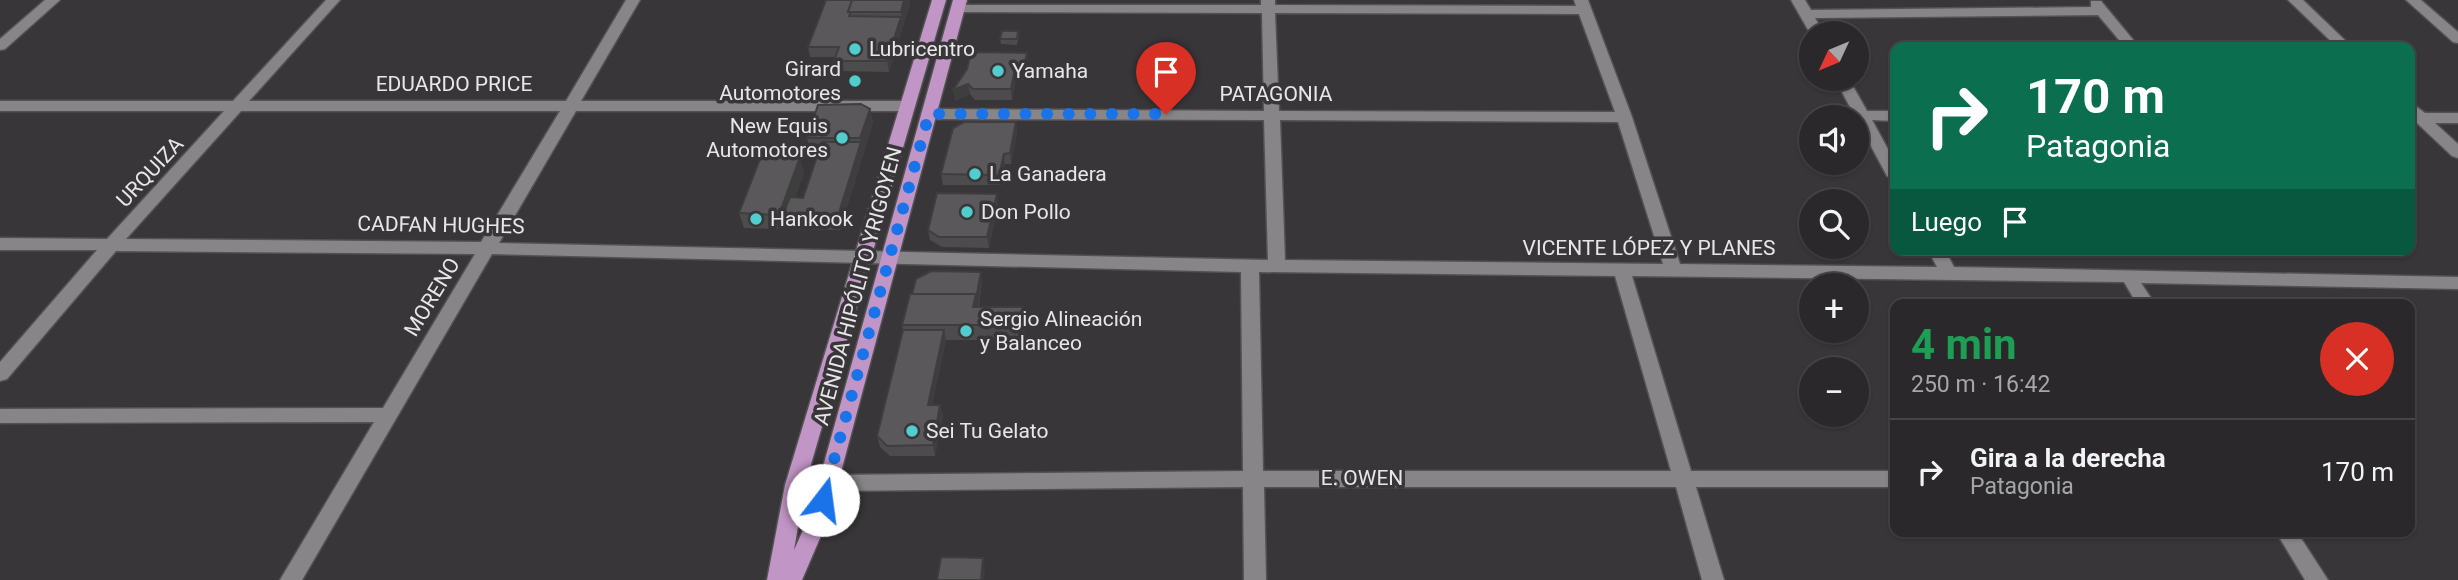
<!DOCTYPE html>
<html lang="es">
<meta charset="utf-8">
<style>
body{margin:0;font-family:Roboto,sans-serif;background:#363436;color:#f1f3f6;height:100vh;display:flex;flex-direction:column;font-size:26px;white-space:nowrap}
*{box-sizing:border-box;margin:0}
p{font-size:23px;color:#a5a6a8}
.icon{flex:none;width:38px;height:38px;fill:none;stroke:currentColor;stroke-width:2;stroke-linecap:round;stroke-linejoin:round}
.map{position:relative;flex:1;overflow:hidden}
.details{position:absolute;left:1890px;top:299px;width:525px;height:238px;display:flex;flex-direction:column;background:#2a282a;border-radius:14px;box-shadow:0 2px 5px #0004,0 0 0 2px #464447}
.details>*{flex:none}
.guide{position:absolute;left:1890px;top:42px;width:525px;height:214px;border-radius:14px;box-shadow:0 2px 5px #0004,0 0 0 2px #464447;background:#0b6e4f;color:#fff;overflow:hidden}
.needle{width:46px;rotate:226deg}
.fabs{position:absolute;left:1799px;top:21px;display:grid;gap:14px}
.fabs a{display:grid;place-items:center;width:70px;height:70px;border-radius:50%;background:#2a282a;box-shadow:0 2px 5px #0004,0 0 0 2px #464447;font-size:35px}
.pin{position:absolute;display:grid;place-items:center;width:60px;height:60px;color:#fff;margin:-72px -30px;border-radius:50% 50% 50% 0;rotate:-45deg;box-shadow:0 0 7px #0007}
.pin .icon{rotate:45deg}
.me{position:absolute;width:77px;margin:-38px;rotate:15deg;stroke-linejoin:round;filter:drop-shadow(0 0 5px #0008)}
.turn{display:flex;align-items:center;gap:24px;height:147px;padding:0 21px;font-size:32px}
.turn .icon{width:91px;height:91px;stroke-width:2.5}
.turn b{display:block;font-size:49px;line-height:60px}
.then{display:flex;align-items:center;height:66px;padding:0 21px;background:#0003;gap:14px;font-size:26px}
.round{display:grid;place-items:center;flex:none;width:74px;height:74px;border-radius:37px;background:#363436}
.headline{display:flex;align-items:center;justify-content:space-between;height:119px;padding:0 21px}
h1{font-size:42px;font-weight:700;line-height:52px;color:#1e9e55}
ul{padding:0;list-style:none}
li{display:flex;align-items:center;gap:21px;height:105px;padding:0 21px;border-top:2px solid #464447}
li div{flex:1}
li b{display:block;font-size:26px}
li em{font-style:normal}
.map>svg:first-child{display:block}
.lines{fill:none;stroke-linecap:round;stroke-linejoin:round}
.minor-casing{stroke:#535253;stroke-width:3}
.major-casing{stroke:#535253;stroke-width:3}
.minor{fill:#878587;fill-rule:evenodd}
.major{fill:#c195c5;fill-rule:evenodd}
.wall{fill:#4d4c4d}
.shaded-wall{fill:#3f3e3f}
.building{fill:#5a585a;stroke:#3f3e3f;stroke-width:2}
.route{stroke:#1a73e8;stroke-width:12;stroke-dasharray:0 21.6}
.poi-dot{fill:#52cdcd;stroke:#383638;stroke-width:2.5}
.labels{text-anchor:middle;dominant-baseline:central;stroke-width:7;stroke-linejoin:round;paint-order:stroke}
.poi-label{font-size:21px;fill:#e8e7e8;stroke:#383638;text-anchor:start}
.street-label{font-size:21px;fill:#e8e7e8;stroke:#383638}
</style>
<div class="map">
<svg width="2458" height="580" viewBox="0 0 2458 580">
<rect width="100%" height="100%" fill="#383638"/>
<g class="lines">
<defs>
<g id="minor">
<path d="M45,0H60L5,49L0,50V39Z"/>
<path d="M326,0H340L249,101H566L626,0H640L581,101H907L915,106L907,111H576L499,243L1268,260L1264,120L929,119L921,114L929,109L1264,111L1262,13L958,12L953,11V5H1261V0H1275V5L1576,6L1574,0H1588L1632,117L1680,264L1937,267L1928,250H1945L1954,267L2458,277V289L2141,283L2155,304H2137L2124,282L1632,276L1691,471H1895V487H1696L1724,580H1702L1676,487H1264L1266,580H1244L1243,487L828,491L821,489L818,483L821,477L828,475L1243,471L1241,272L492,254L302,580H280L374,422L0,423V409L383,408L475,254L116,251L7,379L0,381V362L97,250H0V238L107,239L224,111H0V101H233ZM1275,13L1579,14L1615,112L1279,111ZM241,111H560L481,242L126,239ZM1280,120L1618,122L1663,264L1285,260ZM1259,272L1615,276L1671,471H1263Z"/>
<path d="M1791,0H1805L1811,10L2091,7V1H2101L2139,47H2125L2098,15L1815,18L1824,33L1811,35Z"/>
<path d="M2288,0H2303L2352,47H2337Z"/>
<path d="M2406,0H2421L2458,32V43L2453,42Z"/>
<path d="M1835,79H1849L1867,111H1895V121L1872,120L1895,162V181L1887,176Z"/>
<path d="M2410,102L2425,113H2458V123H2435L2458,144V158L2452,156L2417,123L2411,121Z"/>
<path d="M2276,532H2297L2328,580H2305Z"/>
</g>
<path id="major" d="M932,0H946L805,485L794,550L809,517L953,0H967L829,517L802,580H767L785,485Z"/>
</defs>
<use href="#minor" class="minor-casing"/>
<use href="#major" class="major-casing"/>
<use href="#minor" class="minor"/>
<use href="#major" class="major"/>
</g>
<g class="wall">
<path d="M826,0H910V4L889,72L836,71L834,61L835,57H810L808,47Z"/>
<path d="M1018,31L1019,36L1017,45L1001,44L1000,39Z"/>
<path d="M1028,63L1024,80H1016L1012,100H975L970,94L955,101L967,69Z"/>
<path d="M870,109L873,123L840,230L744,228L739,213L804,172L795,198H803L819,153H811L807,138Z"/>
<path d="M1016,122L1017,133L1011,164H1005L1001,185H943L941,174Z"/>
<path d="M998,205L989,248L942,247L930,240L928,230Z"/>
<path d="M982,282L979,307L1026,322L1023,340H946L932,405H940L943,416L935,456H890L880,447L877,436L903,330L902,325Z"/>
</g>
<g class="shaded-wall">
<path d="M904,0H910V4L903,27L901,12Z"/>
<path d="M901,17L903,27L889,72L887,61Z"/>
<path d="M1027,53L1028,63L1024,80L1023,70Z"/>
<path d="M1015,69L1016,80L1012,100L1011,89Z"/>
<path d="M968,84L970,94L955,101L953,90Z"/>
<path d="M870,109L873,123L864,153L860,138Z"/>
<path d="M1016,122L1017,133L1011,164L1010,153Z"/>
<path d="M861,142L864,153L840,230L837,219Z"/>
<path d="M1004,154L1005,164L1001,185L999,175Z"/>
<path d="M800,157L804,172L788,219H781L779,215Z"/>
<path d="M997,194L998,205L989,248L987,237Z"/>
<path d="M981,272L982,282L976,322L973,307Z"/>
<path d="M1023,307L1026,322L1023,340L1020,325Z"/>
<path d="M944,330L946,340L930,416L928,405Z"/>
<path d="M940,405L943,416L935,456L933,445Z"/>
<path d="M983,558L985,568L984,580H981Z"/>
</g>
<g class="building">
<path d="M826,0H852L848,12H851L849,16L901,17L887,61H834L839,47H808Z"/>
<path d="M852,0H904L901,12H848Z"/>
<path d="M1002,31H1018L1017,39H1000Z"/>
<path d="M971,52L1027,53L1023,70L1015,69L1011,89H973L968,84L953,90L967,69Z"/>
<path d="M861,104L870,109L860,138H807L818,105Z"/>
<path d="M964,122H1016L1010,153L1004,154L999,175L941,174L953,128Z"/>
<path d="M822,142H861L837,219H781L790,197L803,198Z"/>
<path d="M762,154L800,157L779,215L739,213Z"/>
<path d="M937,193L997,194L987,237H939L928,230Z"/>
<path d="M931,271L981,272L976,299V294H912L916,279Z"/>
<path d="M910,294H976L973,307H1023L1020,325H902Z"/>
<path d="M903,330H944L928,405H940L933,445L887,446L877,436Z"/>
<path d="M941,557L983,558L981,580H937Z"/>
</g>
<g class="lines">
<path class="route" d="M823,500L929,114H1166"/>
</g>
<g class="poi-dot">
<circle cx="855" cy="49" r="7"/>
<circle cx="998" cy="71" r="7"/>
<circle cx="855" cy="81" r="7"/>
<circle cx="842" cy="138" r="7"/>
<circle cx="975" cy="174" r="7"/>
<circle cx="967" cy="212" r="7"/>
<circle cx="756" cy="219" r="7"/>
<circle cx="966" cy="331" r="7"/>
<circle cx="912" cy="431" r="7"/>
</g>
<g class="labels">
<g class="poi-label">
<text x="869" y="49">Lubricentro</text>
<text x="841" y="69" text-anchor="end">Girard<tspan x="841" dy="24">Automotores</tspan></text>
<text x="1012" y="71">Yamaha</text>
<text x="828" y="126" text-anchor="end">New Equis<tspan x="828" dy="24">Automotores</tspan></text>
<text x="989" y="174">La Ganadera</text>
<text x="981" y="212">Don Pollo</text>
<text x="770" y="219">Hankook</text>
<text x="980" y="319">Sergio Alineación<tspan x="980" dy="24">y Balanceo</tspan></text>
<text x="926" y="431">Sei Tu Gelato</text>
</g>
<g class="street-label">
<text x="454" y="84">EDUARDO PRICE</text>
<text x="1276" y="94">PATAGONIA</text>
<text transform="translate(150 172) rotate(-47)">URQUIZA</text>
<text transform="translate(441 225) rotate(1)">CADFAN HUGHES</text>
<text x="1649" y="248">VICENTE LÓPEZ Y PLANES</text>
<text transform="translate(858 286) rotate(-75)">AVENIDA HIPÓLITO YRIGOYEN</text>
<text transform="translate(432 297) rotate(-59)">MORENO</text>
<text x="1362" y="478">E. OWEN</text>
</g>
</g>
</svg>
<div class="fabs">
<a><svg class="needle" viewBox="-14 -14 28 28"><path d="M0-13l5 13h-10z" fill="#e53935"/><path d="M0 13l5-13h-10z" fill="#a5a6a8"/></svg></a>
<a><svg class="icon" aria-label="sound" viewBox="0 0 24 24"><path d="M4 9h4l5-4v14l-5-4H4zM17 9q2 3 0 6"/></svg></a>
<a><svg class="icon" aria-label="search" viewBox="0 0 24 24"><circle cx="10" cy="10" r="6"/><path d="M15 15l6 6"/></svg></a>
<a>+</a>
<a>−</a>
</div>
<div class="pin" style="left:1166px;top:114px;background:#d93025"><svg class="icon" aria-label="arrive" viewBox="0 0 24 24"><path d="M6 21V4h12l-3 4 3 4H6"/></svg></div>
<svg class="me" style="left:823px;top:500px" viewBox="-20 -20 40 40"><circle r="19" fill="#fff"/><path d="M0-13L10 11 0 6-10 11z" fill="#1a73e8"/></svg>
<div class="guide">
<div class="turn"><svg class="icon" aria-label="right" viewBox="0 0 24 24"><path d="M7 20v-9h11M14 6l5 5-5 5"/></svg><div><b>170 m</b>Patagonia</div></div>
<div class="then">Luego<svg class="icon" aria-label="arrive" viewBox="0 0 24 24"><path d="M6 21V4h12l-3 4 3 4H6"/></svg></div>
</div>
<section class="details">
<div class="headline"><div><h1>4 min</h1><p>250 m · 16:42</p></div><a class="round" style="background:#d93025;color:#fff"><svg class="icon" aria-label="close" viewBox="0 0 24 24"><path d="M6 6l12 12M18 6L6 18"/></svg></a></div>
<ul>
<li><svg class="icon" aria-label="right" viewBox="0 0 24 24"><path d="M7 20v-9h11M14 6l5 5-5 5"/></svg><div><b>Gira a la derecha</b><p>Patagonia</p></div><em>170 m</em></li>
</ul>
</section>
</div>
